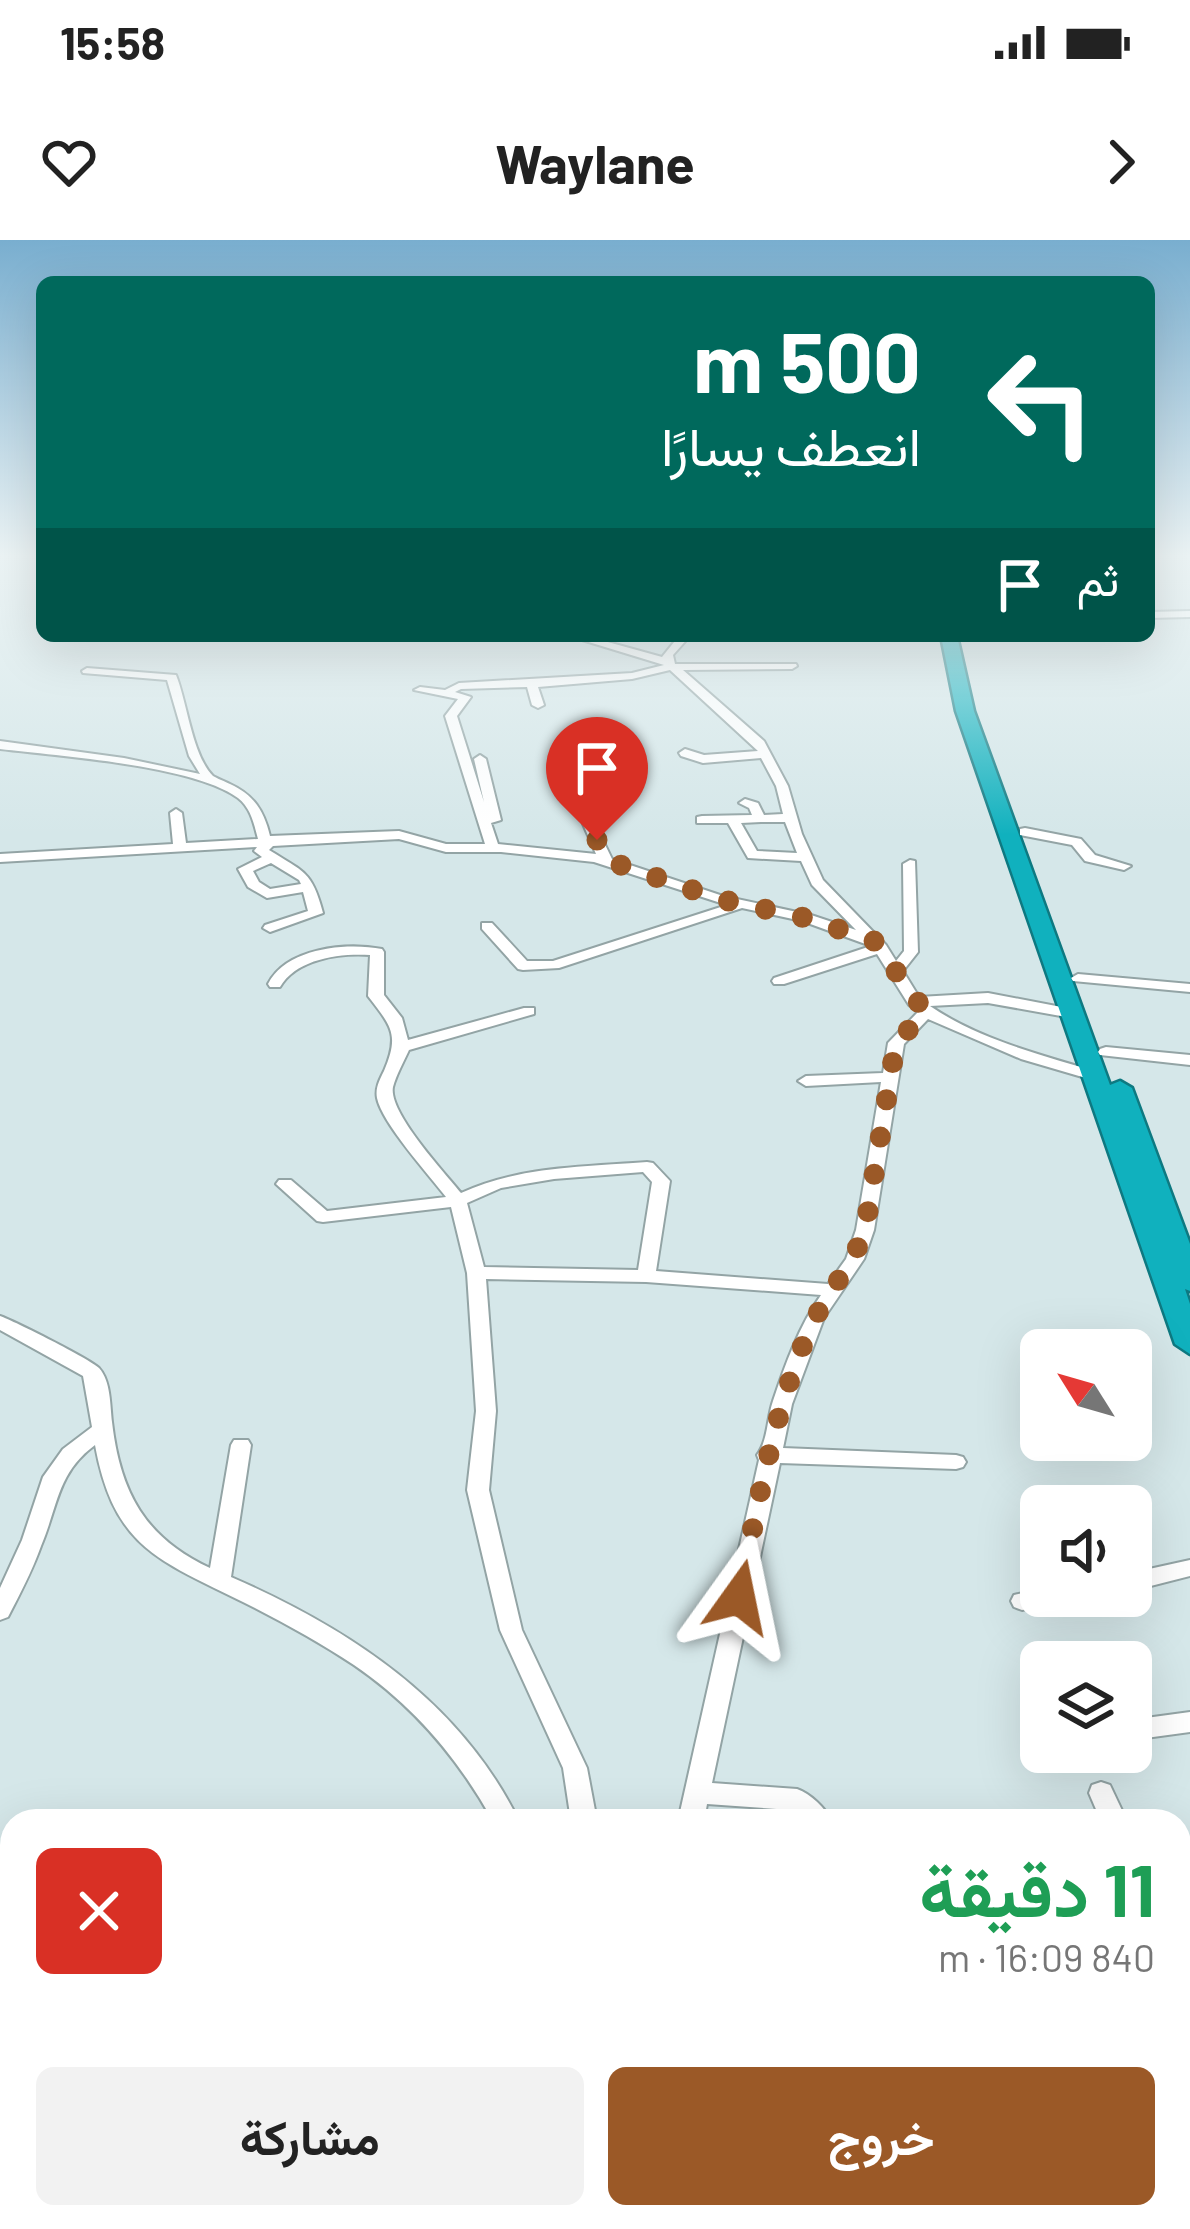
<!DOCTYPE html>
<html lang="ar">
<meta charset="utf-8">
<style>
body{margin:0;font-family:Barlow,Vazirmatn,sans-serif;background:#f2f2f2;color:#222;direction:rtl;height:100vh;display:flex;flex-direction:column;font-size:45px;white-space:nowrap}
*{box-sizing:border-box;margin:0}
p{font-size:39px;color:#767676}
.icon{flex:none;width:66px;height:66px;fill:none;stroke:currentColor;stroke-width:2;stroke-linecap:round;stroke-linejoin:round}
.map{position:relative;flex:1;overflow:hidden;direction:ltr}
.details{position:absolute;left:0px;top:1569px;width:1191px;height:420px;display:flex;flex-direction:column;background:#fff;border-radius:36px 36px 0 0;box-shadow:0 12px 48px #0002;direction:rtl}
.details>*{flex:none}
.banner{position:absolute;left:36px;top:36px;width:1119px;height:366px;border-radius:18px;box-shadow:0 12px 48px #0002;direction:rtl;background:#00695c;color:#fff;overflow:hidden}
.needle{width:78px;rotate:307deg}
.buttons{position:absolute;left:1020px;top:1089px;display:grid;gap:24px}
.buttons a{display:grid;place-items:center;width:132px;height:132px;border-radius:18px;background:#fff;box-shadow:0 12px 48px #0002;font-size:60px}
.pin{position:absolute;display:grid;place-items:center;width:102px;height:102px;color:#fff;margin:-123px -51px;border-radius:50% 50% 50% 0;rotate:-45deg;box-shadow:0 0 12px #0007}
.pin .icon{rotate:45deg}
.me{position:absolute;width:132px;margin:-66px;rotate:12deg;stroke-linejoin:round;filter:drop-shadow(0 0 9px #0008)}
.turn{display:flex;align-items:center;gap:42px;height:252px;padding:0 36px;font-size:54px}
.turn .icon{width:156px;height:156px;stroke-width:2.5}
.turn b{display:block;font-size:84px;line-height:102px}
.then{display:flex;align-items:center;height:114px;padding:0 36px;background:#0003;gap:24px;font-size:45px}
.round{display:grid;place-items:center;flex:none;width:126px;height:126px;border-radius:18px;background:#f2f2f2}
.overview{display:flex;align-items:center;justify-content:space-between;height:204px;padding:0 36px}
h1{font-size:72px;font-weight:700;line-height:90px;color:#1e9e55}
.primary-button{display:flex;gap:24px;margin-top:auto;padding:24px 36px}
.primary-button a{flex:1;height:138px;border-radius:18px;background:#9b5927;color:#fff;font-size:48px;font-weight:700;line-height:138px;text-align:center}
.primary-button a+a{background:#f2f2f2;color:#222}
.status{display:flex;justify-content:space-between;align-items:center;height:84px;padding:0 60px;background:#fff;direction:ltr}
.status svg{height:33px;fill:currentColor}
header{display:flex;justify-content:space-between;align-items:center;height:156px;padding:0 36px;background:#fff;font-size:54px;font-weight:700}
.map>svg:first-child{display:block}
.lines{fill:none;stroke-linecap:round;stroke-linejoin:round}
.minor-casing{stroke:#93a4a5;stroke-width:4}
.highway-casing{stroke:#0e7981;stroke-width:5}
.minor{fill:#fff;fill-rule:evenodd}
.highway{fill:#10b1be;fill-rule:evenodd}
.route{stroke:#9b5927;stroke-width:21;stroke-dasharray:0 37.8}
</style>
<div class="status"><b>15:58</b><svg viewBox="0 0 49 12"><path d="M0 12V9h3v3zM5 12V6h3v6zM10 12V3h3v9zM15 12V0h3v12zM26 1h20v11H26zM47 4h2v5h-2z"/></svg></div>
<header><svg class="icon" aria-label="forward" viewBox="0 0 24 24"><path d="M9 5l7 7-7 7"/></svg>Waylane<svg class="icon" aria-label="heart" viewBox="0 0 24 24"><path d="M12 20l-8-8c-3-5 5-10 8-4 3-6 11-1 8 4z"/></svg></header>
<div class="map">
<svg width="1190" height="1989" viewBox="0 0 1190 1989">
<rect width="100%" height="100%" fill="#d5e7e9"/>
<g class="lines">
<defs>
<g id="minor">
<path d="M1190,371V377L1149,378V372Z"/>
<path d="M569,396H586L662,417L679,396H690L673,415L675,424H796L797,426L792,429L683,430L764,501L788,546L802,594L823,640L886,705L896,721L904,711L903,624L910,620L915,621L918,712L903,731L919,757L988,753L1077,770L1080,773L1072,778L988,763L930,766C980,800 1044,816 1102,833L1104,836L1096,841L1021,819L928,779L904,804L874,990L864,1019L824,1078L792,1164L783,1208L956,1215L963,1217L966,1222L963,1227L956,1229L780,1223L712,1543L797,1549C811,1554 825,1568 832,1581H802L791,1570L707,1564L704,1581H678L759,1220L757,1215C768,1201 767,1178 773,1161C785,1125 799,1086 821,1055L646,1042L486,1039L496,1171L489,1250L522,1390L587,1528L597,1581H571L563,1528L500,1390L467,1250L476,1171L467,1033L451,967L323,982L317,981L276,944L279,940H291L327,971L446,957C429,935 382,883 377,858C375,848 380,839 384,831C400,794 391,786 368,756L370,715C339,713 296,719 280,747H270L268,744C286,708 346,702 382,709L384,712V755L402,778L408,800L524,768H534V774L409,810C404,821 396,835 393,847C388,872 444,932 461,953C519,926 584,927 647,922L653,923L670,941L656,1031L828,1044L846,1019L856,990L881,842L806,846L798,841L806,836L883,833L888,803L918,772L909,765L877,714L784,744H774L772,741L774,738L871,706L802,681L742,668L559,728L523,730L518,729L482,689V683H492L527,721H553L727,665L594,622L501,612H446L399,599L273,606L269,610C304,632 312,631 323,673L270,692L263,688L265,685L308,671L303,652L267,658L248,647L238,629L262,617L254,611L257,607L0,622V614L173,604L170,573L176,569L182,573L186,603L258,599C254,584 251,568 238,558C193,525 58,516 0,509V501L124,518L200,534L189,516L167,440L83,433L82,431L87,428L176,435C187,462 192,515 213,536C216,538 226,542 230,544C254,555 264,571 270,596L399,591L446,604H485L445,476L458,459L414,450L420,447L445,450L459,443L632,433L664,425ZM670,430L758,511L704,515L685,509L679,513L681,516L703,523L761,518L776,546L783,574L764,575L758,563L745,559L739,563L749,568L752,575L702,576L697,577V583H728L748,618L801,621L812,645L856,690L811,675L723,656L612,619L595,584L582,536L576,532L570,536L583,584L596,614L498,604L491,583L501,580L486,519L480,515L474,519L484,562L457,476L471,457L455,452L461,449L527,447L532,465L538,468L544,465L538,447L632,439ZM761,582H785L797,613L757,611L741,583ZM271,623L299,640L301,644L270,649L259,642L253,631ZM643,932L652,942L638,1030L484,1027L467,963L501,948L554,939Z"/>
<path d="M1025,588L1081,599L1095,615L1131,626L1124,630L1085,621L1072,605L1020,595V589Z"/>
<path d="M1078,734L1190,744V752L1073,741L1071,738Z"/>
<path d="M1106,807L1190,815V825L1100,815L1098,812L1100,809Z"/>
<path d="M0,1076C14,1081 90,1119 99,1128C111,1141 110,1166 112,1182C120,1252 145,1298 210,1328L231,1205L234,1200H248L251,1205L231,1337C350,1389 460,1461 519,1581H493C458,1518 414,1466 354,1425C319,1402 281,1381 243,1362C159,1320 114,1308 95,1205C57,1233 58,1266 41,1306C32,1331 20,1354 8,1377L0,1380V1348L22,1300L43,1237L63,1209L92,1187L83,1136L0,1090Z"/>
<path d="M1190,1320V1336L1131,1351V1333Z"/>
<path d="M1041,1349V1356H1064L1061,1362L1022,1370L1014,1367L1011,1361L1014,1355Z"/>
<path d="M1190,1472V1492L1131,1500V1480Z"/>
<path d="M1101,1542L1110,1545L1127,1581H1101L1089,1553L1092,1545Z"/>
<path d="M0,1714L12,1717V1743L0,1740Z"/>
<rect x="1179" y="1904" width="11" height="30"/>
<path d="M370,1977H404L409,1989H375Z"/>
<path d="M598,1977H628L623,1989H593Z"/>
<path d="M1123,1977H1153L1155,1989H1125Z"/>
</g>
<path id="highway" d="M941,396H957L974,471L1110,845L1120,841L1132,848L1190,1004V1051L1185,1049L1190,1064V1114L1175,1104L956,471Z"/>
</defs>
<use href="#minor" class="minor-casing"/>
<use href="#highway" class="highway-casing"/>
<use href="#minor" class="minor"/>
<use href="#highway" class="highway"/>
</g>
<linearGradient id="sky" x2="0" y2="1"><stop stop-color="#79aecf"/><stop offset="0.53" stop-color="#ecf4f5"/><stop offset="1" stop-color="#ecf4f5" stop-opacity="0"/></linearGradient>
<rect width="1190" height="595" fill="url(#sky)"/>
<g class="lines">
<path class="route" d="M597,600L606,620L719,659L806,678L874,701L926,773L896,802L865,990C851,1029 823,1057 807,1095C772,1179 757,1268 739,1357"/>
</g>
</svg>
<div class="buttons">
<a><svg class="needle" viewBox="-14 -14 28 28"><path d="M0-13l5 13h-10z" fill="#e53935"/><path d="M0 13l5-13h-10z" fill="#767676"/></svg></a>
<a><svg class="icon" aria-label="sound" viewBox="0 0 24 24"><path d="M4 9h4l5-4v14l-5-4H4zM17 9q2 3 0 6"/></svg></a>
<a><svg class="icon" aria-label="layers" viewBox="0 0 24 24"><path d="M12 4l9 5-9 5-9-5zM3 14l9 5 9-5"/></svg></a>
</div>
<div class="pin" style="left:597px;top:600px;background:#d93025"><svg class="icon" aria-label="arrive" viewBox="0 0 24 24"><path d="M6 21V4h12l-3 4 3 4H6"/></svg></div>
<svg class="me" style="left:739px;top:1357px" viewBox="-20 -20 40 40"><path d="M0-17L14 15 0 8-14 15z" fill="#9b5927" stroke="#fff" stroke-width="4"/></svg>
<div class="banner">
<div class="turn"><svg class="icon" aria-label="left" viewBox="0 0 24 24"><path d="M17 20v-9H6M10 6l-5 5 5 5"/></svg><div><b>500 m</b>انعطف يسارًا</div></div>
<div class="then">ثم<svg class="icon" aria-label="arrive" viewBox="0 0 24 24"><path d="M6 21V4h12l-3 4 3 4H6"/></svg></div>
</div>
<section class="details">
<div class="overview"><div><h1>11 دقيقة</h1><p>840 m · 16:09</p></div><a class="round" style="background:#d93025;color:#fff"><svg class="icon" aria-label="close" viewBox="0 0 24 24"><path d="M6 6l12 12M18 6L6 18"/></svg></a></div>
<div class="primary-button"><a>خروج</a><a>مشاركة</a></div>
</section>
</div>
